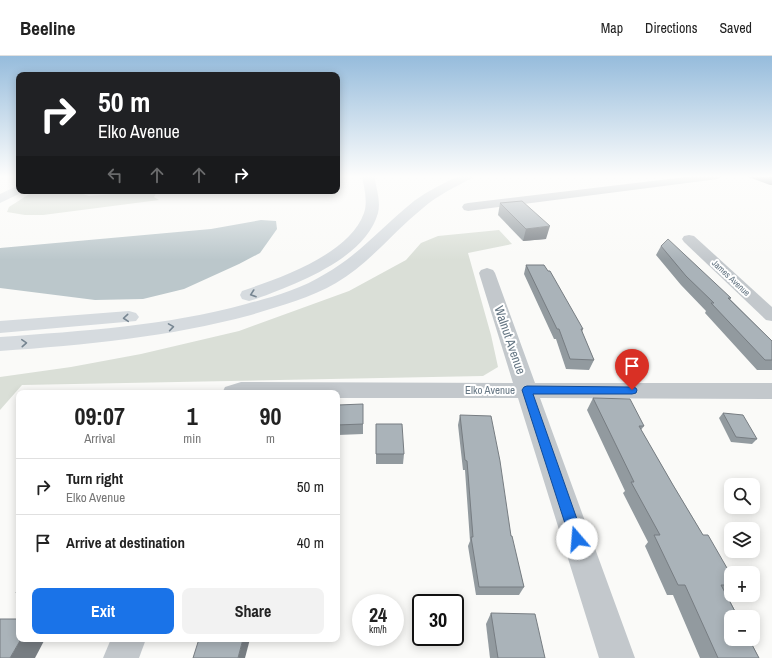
<!DOCTYPE html>
<meta charset="utf-8">
<style>
body{margin:0;font-family:"Archivo Narrow",sans-serif;background:#f2f2f2;color:#222;height:100vh;display:flex;flex-direction:column;font-size:15px;white-space:nowrap}
*{box-sizing:border-box;margin:0}
p{font-size:13px;color:#767676}
.icon{flex:none;width:22px;height:22px;fill:none;stroke:currentColor;stroke-width:2;stroke-linecap:round;stroke-linejoin:round}
.map{position:relative;flex:1;overflow:hidden}
.side{position:absolute;left:16px;top:334px;width:324px;height:252px;display:flex;flex-direction:column;background:#fff;border-radius:8px;box-shadow:0 2px 10px #0003}
.side>*{flex:none}
.guide{position:absolute;left:16px;top:16px;width:324px;height:122px;border-radius:8px;box-shadow:0 2px 10px #0003;background:#202124;color:#fff;overflow:hidden}
.fabs{position:absolute;left:724px;top:422px;display:grid;gap:8px}
.fabs a{display:grid;place-items:center;width:36px;height:36px;border-radius:8px;background:#fff;box-shadow:0 2px 10px #0003;font-size:20px}
.speed{position:absolute;left:352px;top:538px;display:flex;gap:8px;font-size:20px;font-weight:700;text-align:center}
.speed>*{display:grid;place-content:center;width:52px;height:52px;border-radius:50%;background:#fff;box-shadow:0 2px 10px #0003;line-height:1}
.speed small{font-size:10px;font-weight:400}
.speed .limit{border:2px solid #111;border-radius:6px;background:#fff;color:#111}
.pin{position:absolute;display:grid;place-items:center;width:34px;height:34px;color:#fff;margin:-41px -17px;border-radius:50% 50% 50% 0;rotate:-45deg;box-shadow:0 0 4px #0007}
.pin .icon{rotate:45deg}
.me{position:absolute;width:44px;margin:-22px;rotate:342deg;stroke-linejoin:round;filter:drop-shadow(0 0 3px #0008)}
.turn{display:flex;align-items:center;gap:14px;height:84px;padding:0 16px;font-size:18px}
.turn .icon{width:52px;height:52px;stroke-width:2.5}
.turn b{display:block;font-size:28px;line-height:34px}
.lanes{display:flex;align-items:center;height:38px;padding:0 16px;background:#0003;justify-content:center;gap:20px;direction:ltr}
.lanes .off{opacity:.35}
.eta{display:flex;justify-content:space-evenly;align-items:center;height:68px;text-align:center}
.eta b{font-size:24px;font-weight:700;line-height:28px}
.button{display:flex;gap:8px;margin-top:auto;padding:8px 16px}
.button a{flex:1;height:46px;border-radius:8px;background:#1a73e8;color:#fff;font-size:16px;font-weight:700;line-height:46px;text-align:center}
.button a+a{background:#f2f2f2;color:#222}
ul{padding:0;list-style:none}
li{display:flex;align-items:center;gap:12px;height:56px;padding:0 16px;border-top:1px solid #e0e0e0}
li div{flex:1}
li b{display:block;font-size:15px}
li em{font-style:normal}
header{display:flex;align-items:center;gap:24px;box-sizing:border-box;height:56px;padding:0 20px;background:#fff;border-bottom:1px solid #e0e0e0}
header strong{font-size:19px}
nav{display:flex;gap:22px;margin-inline-start:auto;font-size:14px}
.map>svg:first-child{display:block}
.green{fill:#dadfd7}
.water{fill:#bbc7cb}
.lines{fill:none;stroke-linecap:round;stroke-linejoin:round}
.street{fill:#c3c8cc;fill-rule:evenodd}
.primary{fill:#d6dbdf;fill-rule:evenodd}
.highway{fill:#d6dbdf;fill-rule:evenodd}
.wall{fill:#929a9f}
.shaded-wall{fill:#777d82}
.building{fill:#aab3b9;stroke:#777d82}
.oneway{stroke:#768591}
.route{fill:#1a73e8;stroke:#114b97}
.labels{text-anchor:middle;dominant-baseline:central;stroke-width:4;stroke-linejoin:round;paint-order:stroke}
.far-street-label{font-size:9px;fill:#657683;stroke:#fff}
.street-label{font-size:11px;fill:#657683;stroke:#fff}
.near-street-label{font-size:13px;fill:#657683;stroke:#fff}
</style>
<header>
<strong>Beeline</strong>
<nav><a>Map</a><a>Directions</a><a>Saved</a></nav>
</header>
<div class="map">
<svg width="772" height="602" viewBox="0 0 772 602">
<rect width="100%" height="100%" fill="#fafaf8"/>
<g class="green">
<path d="M34,135H72L89,140L157,135L154,141L159,144L43,159H25L7,156L9,151Z"/>
<path d="M499,174L512,188L468,197L491,279L498,311L483,320L22,329L0,354V321L71,311L141,298L239,275L349,235L406,204L421,187L438,180Z"/>
</g>
<path class="water" d="M261,164L276,165L277,173L260,197L239,208L184,233L143,243L95,244L0,232V192L211,173Z"/>
<g class="lines">
<g class="street">
<path d="M694,120H723L718,123L468,155L464,154L462,151L464,148L468,147Z"/>
<path d="M689,179L694,180L772,251V265L766,264L684,186L682,183L684,180Z"/>
<path d="M487,212L493,214L495,217L535,327H772V343L540,342L635,602H599L518,342H337V337H222L225,331L241,326L513,327L479,217L481,214Z"/>
<path d="M111,583H146L139,602H103Z"/>
</g>
<path class="primary" d="M19,129V135L23,136L0,147V138Z"/>
<g class="highway">
<path d="M362,120H374C376,131 381,145 378,157C365,203 296,228 256,243L249,245L242,243L240,239L242,235C280,222 350,198 364,157C368,145 364,131 362,120Z"/>
<path d="M459,120H474L472,122C455,131 438,139 423,152C393,176 370,207 336,227C310,242 280,250 251,259C169,281 85,289 0,295V281C83,275 166,270 246,248C273,241 301,233 325,218C359,199 384,169 414,145C428,135 443,127 459,120Z"/>
<path d="M129,255L136,257L139,261L136,265L0,277V265Z"/>
</g>
</g>
<g class="wall">
<path d="M746,120H772V129H770Z"/>
<path d="M500,147L546,183L523,185L498,159Z"/>
<path d="M661,190L731,242L730,243L772,285V314H757L705,257L706,255L681,229L656,199Z"/>
<path d="M526,209L583,273L582,276L594,304L589,314L566,313L556,283H554L524,218Z"/>
<path d="M593,342L644,370L641,374L673,429L703,479L731,519V533L726,537L759,602H700L673,539H667L645,490L648,486L623,437L625,435L587,354Z"/>
<path d="M723,357L757,383L752,388L731,386L719,362Z"/>
<path d="M363,358V378L338,379L337,368Z"/>
<path d="M460,359L511,480L524,531L519,539H476L468,490L470,485L465,414H463L458,369Z"/>
<path d="M376,398H404L403,408H376Z"/>
<path d="M491,557L545,602H490L486,568Z"/>
</g>
<g class="shaded-wall">
<path d="M550,170L546,183L523,185L526,173Z"/>
<path d="M21,583H45L35,602H10Z"/>
<path d="M243,583H250L245,602H238Z"/>
</g>
<g class="building">
<path d="M766,120H772V122Z"/>
<path d="M522,145L550,170L526,173L500,147Z"/>
<path d="M668,183L731,242H728L772,285V304H765L711,247H714L686,220L661,190Z"/>
<path d="M526,209H544L548,215H550L583,273H581L594,304L570,303L559,273H557Z"/>
<path d="M593,342L630,343L644,370H639L673,429L703,479H708L731,519V529H721L738,561H731V583H749L759,602H718L685,529H678L654,479H660L631,426H634Z"/>
<path d="M363,348V368L337,369L338,349Z"/>
<path d="M723,357L743,359L757,383L736,381Z"/>
<path d="M460,359L491,360L500,405L511,480H512L524,531H479L471,481H473L467,405L465,404Z"/>
<path d="M376,368H402L404,398H376Z"/>
<path d="M19,531V537H16Z"/>
<path d="M491,557L535,558L545,602H498Z"/>
<path d="M0,563H19V583H21L10,602H0Z"/>
<path d="M199,583H243L238,602H193Z"/>
</g>
<defs><path id="oneway-chevron" d="M-2-3.5L2.5 0L-2 3.5" fill="none" stroke-width="1.6" stroke-linecap="round" stroke-linejoin="round"/></defs>
<g class="oneway">
<use href="#oneway-chevron" transform="translate(253 238) rotate(161)"/>
<use href="#oneway-chevron" transform="translate(126 262) rotate(175)"/>
<use href="#oneway-chevron" transform="translate(171 271) rotate(-9)"/>
<use href="#oneway-chevron" transform="translate(24 287) rotate(-4)"/>
</g>
<linearGradient id="sky" x2="0" y2="1"><stop stop-color="#96bcdc"/><stop offset="0.59" stop-color="#fdfdfc"/><stop offset="1" stop-color="#fdfdfc" stop-opacity="0"/></linearGradient>
<rect width="772" height="204" fill="url(#sky)"/>
<path class="route" d="M527,330L632,331L636,332L637,334L636,337L632,338H533L584,483L582,487L577,489L572,487L570,483L522,334L524,331Z"/>
<g class="labels">
<g class="far-street-label">
<text transform="translate(731 222) rotate(43)">James Avenue</text>
</g>
<g class="street-label">
<text x="490" y="334">Elko Avenue</text>
</g>
<g class="near-street-label">
<text transform="translate(510 284) rotate(71)">Walnut Avenue</text>
</g>
</g>
</svg>
<div class="fabs">
<a><svg class="icon" aria-label="search" viewBox="0 0 24 24"><circle cx="10" cy="10" r="6"/><path d="M15 15l6 6"/></svg></a>
<a><svg class="icon" aria-label="layers" viewBox="0 0 24 24"><path d="M12 4l9 5-9 5-9-5zM3 14l9 5 9-5"/></svg></a>
<a>+</a>
<a>−</a>
</div>
<div class="speed"><div>24<small>km/h</small></div><div class="limit">30</div></div>
<div class="pin" style="left:632px;top:334px;background:#d93025"><svg class="icon" aria-label="arrive" viewBox="0 0 24 24"><path d="M6 21V4h12l-3 4 3 4H6"/></svg></div>
<svg class="me" style="left:577px;top:483px" viewBox="-20 -20 40 40"><circle r="19" fill="#fff"/><path d="M0-13L10 11 0 6-10 11z" fill="#1a73e8"/></svg>
<div class="guide">
<div class="turn"><svg class="icon" aria-label="right" viewBox="0 0 24 24"><path d="M7 20v-9h11M14 6l5 5-5 5"/></svg><div><b>50 m</b>Elko Avenue</div></div>
<div class="lanes"><svg class="icon off" aria-label="left" viewBox="0 0 24 24"><path d="M17 20v-9H6M10 6l-5 5 5 5"/></svg><svg class="icon off" aria-label="ahead" viewBox="0 0 24 24"><path d="M12 20V5M6 11l6-6 6 6"/></svg><svg class="icon off" aria-label="ahead" viewBox="0 0 24 24"><path d="M12 20V5M6 11l6-6 6 6"/></svg><svg class="icon" aria-label="right" viewBox="0 0 24 24"><path d="M7 20v-9h11M14 6l5 5-5 5"/></svg></div>
</div>
<section class="side">
<div class="eta">
<div><b>09:07</b><p>Arrival</p></div>
<div><b>1</b><p>min</p></div>
<div><b>90</b><p>m</p></div>
</div>
<ul>
<li><svg class="icon" aria-label="right" viewBox="0 0 24 24"><path d="M7 20v-9h11M14 6l5 5-5 5"/></svg><div><b>Turn right</b><p>Elko Avenue</p></div><em>50 m</em></li>
<li><svg class="icon" aria-label="arrive" viewBox="0 0 24 24"><path d="M6 21V4h12l-3 4 3 4H6"/></svg><div><b>Arrive at destination</b></div><em>40 m</em></li>
</ul>
<div class="button"><a>Exit</a><a>Share</a></div>
</section>
</div>
